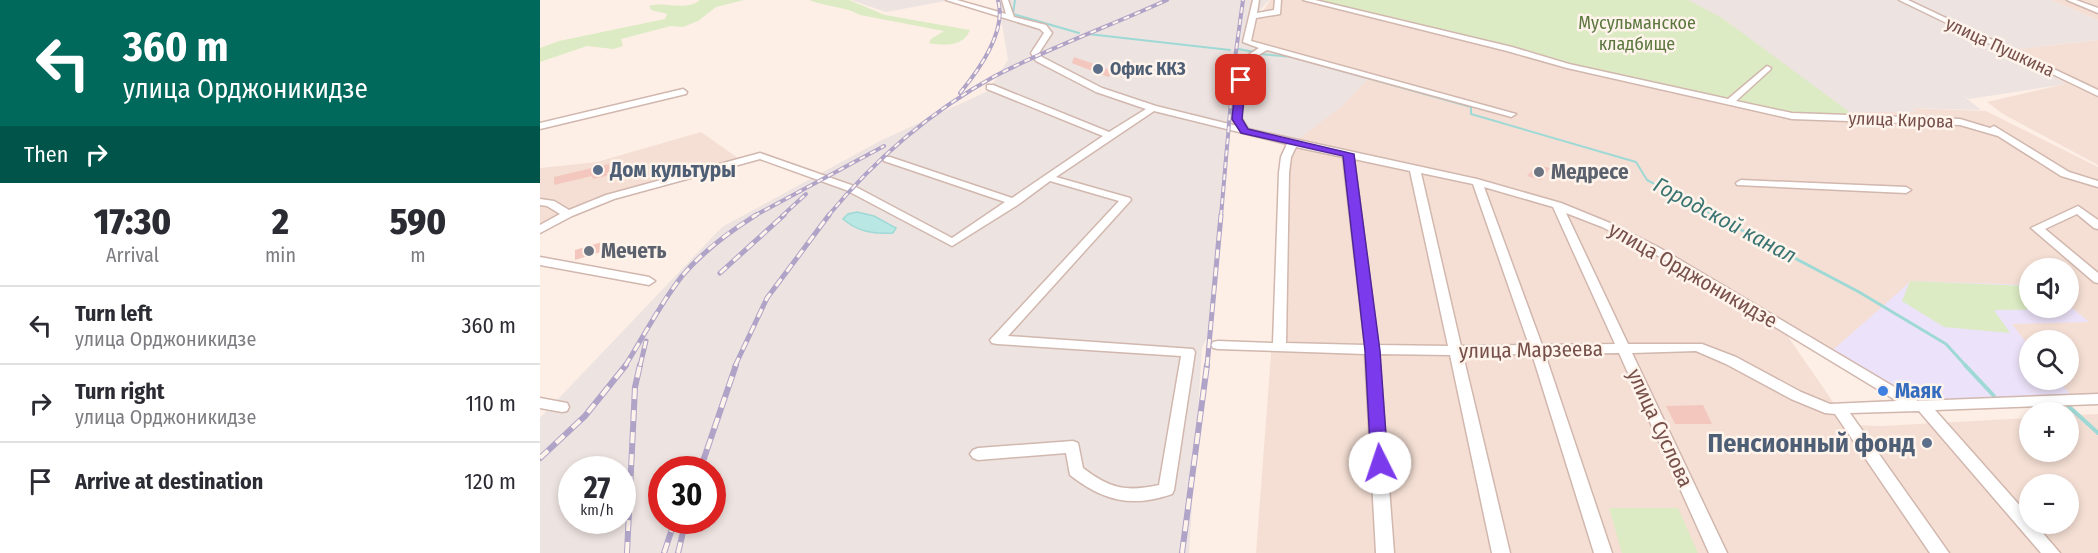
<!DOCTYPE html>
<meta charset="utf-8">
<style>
body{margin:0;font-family:"Fira Sans Condensed",sans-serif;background:#f2f2f3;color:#2b2b33;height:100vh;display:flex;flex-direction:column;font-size:22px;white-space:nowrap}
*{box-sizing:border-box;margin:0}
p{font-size:20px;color:#7c7c81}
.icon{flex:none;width:33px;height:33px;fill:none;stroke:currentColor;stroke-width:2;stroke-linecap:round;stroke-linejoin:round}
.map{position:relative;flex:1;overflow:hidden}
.panel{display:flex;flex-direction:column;background:#fff;width:540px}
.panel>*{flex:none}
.banner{background:#00695c;color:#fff;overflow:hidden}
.fabs{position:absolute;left:1479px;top:258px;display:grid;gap:12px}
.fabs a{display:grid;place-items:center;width:60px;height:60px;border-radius:50%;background:#fff;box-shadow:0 3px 9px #0003;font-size:30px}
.speed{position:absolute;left:18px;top:456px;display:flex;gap:12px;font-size:30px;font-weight:700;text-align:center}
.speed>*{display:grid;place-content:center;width:78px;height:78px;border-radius:50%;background:#fff;box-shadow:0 3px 9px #0003;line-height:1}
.speed small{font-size:15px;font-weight:400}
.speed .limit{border:9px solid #d22;background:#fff;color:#111}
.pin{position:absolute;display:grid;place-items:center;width:51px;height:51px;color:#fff;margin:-26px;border-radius:12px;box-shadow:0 3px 9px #0006}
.me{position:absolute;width:66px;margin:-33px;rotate:356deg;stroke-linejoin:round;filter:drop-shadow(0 0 4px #0008)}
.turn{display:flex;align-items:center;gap:21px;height:126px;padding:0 24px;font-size:27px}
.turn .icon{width:78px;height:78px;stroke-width:2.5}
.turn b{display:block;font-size:42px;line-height:51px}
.then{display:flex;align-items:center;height:57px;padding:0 24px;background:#0003;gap:12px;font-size:22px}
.eta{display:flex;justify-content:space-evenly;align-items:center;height:102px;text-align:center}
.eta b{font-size:36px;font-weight:800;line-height:42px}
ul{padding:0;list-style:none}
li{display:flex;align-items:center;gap:18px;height:78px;padding:0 24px;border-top:2px solid #e1e1e2}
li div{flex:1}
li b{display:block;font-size:22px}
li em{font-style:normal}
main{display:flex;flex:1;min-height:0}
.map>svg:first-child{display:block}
.residential{fill:#f5dfd4;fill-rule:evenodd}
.industrial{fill:#ede3e0;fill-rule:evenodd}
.education{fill:#ece2f9}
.green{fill:#dcebc3}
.water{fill:#b9e7e4;stroke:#9fd9d6;stroke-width:1.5}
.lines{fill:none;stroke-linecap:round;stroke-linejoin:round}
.stream-far2{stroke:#9fd9d6;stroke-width:2}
.stream-far1{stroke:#9fd9d6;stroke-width:3}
.stream{stroke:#9fd9d6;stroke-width:4}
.building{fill:#f3c7bd}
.minor-casing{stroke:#d1b7ae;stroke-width:3}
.minor{fill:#fff;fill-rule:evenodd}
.rail-far2-casing{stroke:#afa3c7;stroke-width:4}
.rail-far1-casing{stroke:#afa3c7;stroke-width:5}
.rail-casing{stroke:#afa3c7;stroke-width:6}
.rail-far2{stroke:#fff4ec;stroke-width:2;stroke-dasharray:6;stroke-linecap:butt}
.rail-far1{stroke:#fff4ec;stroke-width:3;stroke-dasharray:9;stroke-linecap:butt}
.rail{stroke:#fff4ec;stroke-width:4;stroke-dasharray:11;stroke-linecap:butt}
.route{fill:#7c3aed;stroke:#51269a;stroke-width:1.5}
.service-dot{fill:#5c6f8a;stroke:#fff4ec;stroke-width:2}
.worship-dot{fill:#6b7280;stroke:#fff4ec;stroke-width:2}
.shop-dot{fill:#3f7fe0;stroke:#fff4ec;stroke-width:2}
.labels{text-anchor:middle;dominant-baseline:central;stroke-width:5;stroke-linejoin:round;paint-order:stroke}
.far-park-label{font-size:18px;fill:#5b773f;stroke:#fff4ec}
.far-street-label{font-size:18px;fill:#77504a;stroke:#fff4ec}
.far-service-label{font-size:18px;font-weight:bold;fill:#4e5e75;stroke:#fff4ec;text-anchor:start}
.service-label{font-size:21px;font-weight:bold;fill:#4e5e75;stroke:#fff4ec;text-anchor:start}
.worship-label{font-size:21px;font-weight:bold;fill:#5b616d;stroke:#fff4ec;text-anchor:start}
.street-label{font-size:21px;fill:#77504a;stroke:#fff4ec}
.shop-label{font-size:21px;font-weight:bold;fill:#366cbe;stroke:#fff4ec;text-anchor:start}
.water-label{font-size:22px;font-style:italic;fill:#3a7573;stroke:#fff4ec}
.near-service-label{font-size:26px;font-weight:bold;fill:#4e5e75;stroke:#fff4ec;text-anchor:end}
</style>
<main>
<section class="panel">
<div class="banner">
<div class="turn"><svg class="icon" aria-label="left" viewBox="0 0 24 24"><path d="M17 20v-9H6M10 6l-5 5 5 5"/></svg><div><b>360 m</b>улица Орджоникидзе</div></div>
<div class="then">Then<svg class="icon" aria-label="right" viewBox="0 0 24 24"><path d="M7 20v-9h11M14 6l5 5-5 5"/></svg></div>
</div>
<div class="eta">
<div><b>17:30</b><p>Arrival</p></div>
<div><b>2</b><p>min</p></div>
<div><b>590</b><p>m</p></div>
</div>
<ul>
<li><svg class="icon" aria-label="left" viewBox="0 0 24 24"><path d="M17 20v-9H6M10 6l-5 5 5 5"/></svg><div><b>Turn left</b><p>улица Орджоникидзе</p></div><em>360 m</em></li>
<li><svg class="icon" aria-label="right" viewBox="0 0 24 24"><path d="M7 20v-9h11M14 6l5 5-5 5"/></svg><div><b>Turn right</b><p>улица Орджоникидзе</p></div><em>110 m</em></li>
<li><svg class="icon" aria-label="arrive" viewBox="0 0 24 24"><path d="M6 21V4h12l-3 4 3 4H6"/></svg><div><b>Arrive at destination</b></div><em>120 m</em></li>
</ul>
</section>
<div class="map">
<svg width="1558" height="553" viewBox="0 0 1558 553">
<rect width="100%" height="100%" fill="#fdefe6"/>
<g class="residential">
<path d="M730,0H774L1307,112H1376L1371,108L1446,111L1558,167V396L1376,394L1242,328L1309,425L1341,426L1489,418L1490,452H1528L1529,415L1558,414V553H716L747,142L702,42ZM1490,268H1528V308H1490ZM1490,340H1528V380H1490ZM1490,484H1528V524H1490Z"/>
<path d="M1511,0H1558V20Z"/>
<path d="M1558,40V165L1463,114L1447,102L1525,84L1478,49Z"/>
<path d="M161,132L198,158L51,199L0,227V168L57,162Z"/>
</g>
<g class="industrial">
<path d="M311,0H411L346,12Z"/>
<path d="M458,0H729L715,16L707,42L831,76L801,107L753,143L686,128L682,232L667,338L662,348L649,553H0V418L182,227L340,141L448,91L468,60ZM32,470H82V520H32ZM122,470H172V520H122Z"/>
<path d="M1138,0H1511L1558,20V40L1479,49L1526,84L1429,99L1420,93L1441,110L1372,108L1377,112H1305Z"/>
</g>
<path class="education" d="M1371,281L1489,285L1490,308L1529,305L1549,322L1472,324L1489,346L1490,380H1518L1531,395L1378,401L1293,350Z"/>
<g class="green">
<path d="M160,0H204L176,7L158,21L143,27L131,26L81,39L83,46L73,49L47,46L0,62V48L19,41L125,19L127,14L111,10L109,6C127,1 145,12 160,0Z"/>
<path d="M269,0H309L345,15L430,30C423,47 404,46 389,43L391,39L404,31L320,15C304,6 286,7 269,0Z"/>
<path d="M760,0H1148L1182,18L1312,114L1238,115Z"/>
<path d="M1370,281L1489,286L1490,308L1531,309L1454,310L1470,333L1404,327L1362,301Z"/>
<path d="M1069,508H1138L1158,553H1082Z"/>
</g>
<path class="water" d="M317,212L334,216L356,228L353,233C333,234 318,232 303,219L308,214Z"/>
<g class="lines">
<g class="stream-far2">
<path d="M475,0L473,14L539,33"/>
<path d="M548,34L690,50"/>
<path d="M698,49L715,52"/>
<path d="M720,54L754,57"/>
<path d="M763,60L931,107V114L1096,162L1107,180L1175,216"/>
</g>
<path class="stream-far1" d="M1173,215L1319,292L1406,344L1426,366"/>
<g class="stream">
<path d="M1425,365L1454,396"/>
<path d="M1526,404L1558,433"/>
</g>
</g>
<g class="building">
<path d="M534,57L560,66L576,73L568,77L532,63Z"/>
<path d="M69,164L70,175L53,179L52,176L14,185V177Z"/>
<path d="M997,165L1010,168L1001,180L987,176Z"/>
<path d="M62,242L64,251L35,260V250Z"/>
<path d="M1163,405L1172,424H1135L1126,406Z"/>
</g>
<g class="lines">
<defs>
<g id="minor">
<path d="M406,0H417L466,14L462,0H468L474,17L506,25L512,33L499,53L502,57L562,88L616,106L697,126L692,119L693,111L702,59L719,48L703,42L713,0H719L717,13L734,10L735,0H741L740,14L716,18L711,41L976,114L971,117L968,116L727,50L710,60L701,111L702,119L708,129L937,179L1021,203L1070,223L1118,247L1378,401L1558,394V404L1395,410L1490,517V524H1495L1520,553H1501L1379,411L1310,413L1409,553H1390L1295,414L1285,413L1251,399L1186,364L1156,351L1092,353L1187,553H1169L1079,353L1005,354L1072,553H1054L992,354L923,355L970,553H952L910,355L839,354L854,553H836L825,354L678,349L673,348L671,345L673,342L678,341L733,343L739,173L741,157L747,144L614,111L516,177L590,198L591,200L468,336L653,349L655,352L634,490L632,494C592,508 563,501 530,475L526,453L438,460L433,458L430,454L433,450L438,448L533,441L538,443L543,468C570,489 586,492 619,485L641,356L457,344L452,343L450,340L579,201L510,181L479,204L412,246L306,190L220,159L74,199L32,216L0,233V225L20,214L7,206L0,205V199L14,201L29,210L66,195L220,153L314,186L412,238L465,202L344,161V157H350L472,198L563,136L447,89V85H453L569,132L606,109L556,92L496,61L491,53L504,33L500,29ZM756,147L803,157L825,345L746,343L749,173L751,157ZM814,159L870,171L908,346L838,345ZM881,173L933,184L989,345L921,346ZM944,187L1013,207L1075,344L1002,345ZM1026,213L1062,227L1110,251L1357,401L1290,404L1261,392L1196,357L1162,344H1088Z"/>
<path d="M763,0H775L972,47L1029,64L1188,99L1227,66L1231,68L1230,70L1196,101L1252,113L1420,119L1450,128L1454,126L1529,172L1558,181V187L1521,176L1458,136L1420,125L1252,119L1027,68L967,51Z"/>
<path d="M1359,0H1368L1558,90V96Z"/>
<path d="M1527,0H1536L1558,8V13Z"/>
<path d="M143,89L147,92L146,94L0,129V123Z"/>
<path d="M1201,180L1366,187L1371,190L1366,193L1197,185L1196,183Z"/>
<path d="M1538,206L1558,220V229L1554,228L1537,214L1505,229L1558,273V283L1554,282L1491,228Z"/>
<path d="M0,257L109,277L115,281L109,285L0,265Z"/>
<path d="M0,398L27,403L29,407L27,411L22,412L0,408Z"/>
</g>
</defs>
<use href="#minor" class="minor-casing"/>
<use href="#minor" class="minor"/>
<defs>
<g id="rail-far2">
<path d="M420,93C439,70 467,31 458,0"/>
<path d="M214,216L344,146"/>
<path d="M242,216L266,194"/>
<path d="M288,216C335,159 390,112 455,76C511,47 570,26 627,0"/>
<path d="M681,216L694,66L703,0"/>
</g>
<g id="rail-far1">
<path d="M180,273L244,215"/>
<path d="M85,366C104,336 120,304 142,276C163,251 189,232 216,215"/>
<path d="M100,366L106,341"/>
<path d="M195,366L227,298L289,215"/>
<path d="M667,366L681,215"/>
</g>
<g id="rail">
<path d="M0,458L45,416L86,365"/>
<path d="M160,470L196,365"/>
<path d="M87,553L95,387L100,365"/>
<path d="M124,553L135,520"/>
<path d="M138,553L146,520"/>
<path d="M642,553L667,365"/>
</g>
</defs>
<use href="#rail-far2" class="rail-far2-casing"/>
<use href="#rail-far1" class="rail-far1-casing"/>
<use href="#rail" class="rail-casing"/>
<use href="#rail-far2" class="rail-far2"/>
<use href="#rail-far1" class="rail-far1"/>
<use href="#rail" class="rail"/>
</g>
<path class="route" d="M701,77L706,80L702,119L708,129L814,154L840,351L848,463L846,468H833L831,463L825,351L803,156L701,133L692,119L696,80Z"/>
<g class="service-dot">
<circle cx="558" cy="69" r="6"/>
<circle cx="58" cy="170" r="6"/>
<circle cx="1387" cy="443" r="6"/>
</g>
<g class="worship-dot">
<circle cx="999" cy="172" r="6"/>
<circle cx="49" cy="251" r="6"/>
</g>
<circle class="shop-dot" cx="1343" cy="391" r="6"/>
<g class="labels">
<g class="far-park-label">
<text x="1097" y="23">Мусульманское<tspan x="1097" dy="21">кладбище</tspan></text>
</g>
<g class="far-street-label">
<text transform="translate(1460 47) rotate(25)">улица Пушкина</text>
<text transform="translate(1361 120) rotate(2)">улица Кирова</text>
</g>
<g class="far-service-label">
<text x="570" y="69">Офис ККЗ</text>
</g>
<g class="service-label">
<text x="70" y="170">Дом культуры</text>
</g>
<g class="worship-label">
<text x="1011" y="172">Медресе</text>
<text x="61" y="251">Мечеть</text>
</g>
<g class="street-label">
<text transform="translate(1153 275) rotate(30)">улица Орджоникидзе</text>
<text transform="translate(991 350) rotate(-1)">улица Марзеева</text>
<text transform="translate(1120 428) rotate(65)">улица Суслова</text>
</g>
<g class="shop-label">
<text x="1355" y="391">Маяк</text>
</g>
<g class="water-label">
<text transform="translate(1185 220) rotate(28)">Городской канал</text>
</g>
<g class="near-service-label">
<text x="1375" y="443">Пенсионный фонд</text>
</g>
</g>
</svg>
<div class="fabs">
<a><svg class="icon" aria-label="sound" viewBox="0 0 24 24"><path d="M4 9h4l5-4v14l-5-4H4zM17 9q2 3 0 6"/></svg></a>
<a><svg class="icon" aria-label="search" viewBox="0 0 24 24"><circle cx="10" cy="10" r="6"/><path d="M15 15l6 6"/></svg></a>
<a>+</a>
<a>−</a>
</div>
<div class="speed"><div>27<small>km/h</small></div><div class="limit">30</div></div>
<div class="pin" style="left:701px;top:80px;background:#d93025"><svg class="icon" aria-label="arrive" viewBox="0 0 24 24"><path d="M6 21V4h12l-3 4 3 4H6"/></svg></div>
<svg class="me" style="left:840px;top:463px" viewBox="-20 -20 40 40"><circle r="19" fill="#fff"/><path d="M0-13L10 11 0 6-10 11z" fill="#7c3aed"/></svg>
</div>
</main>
